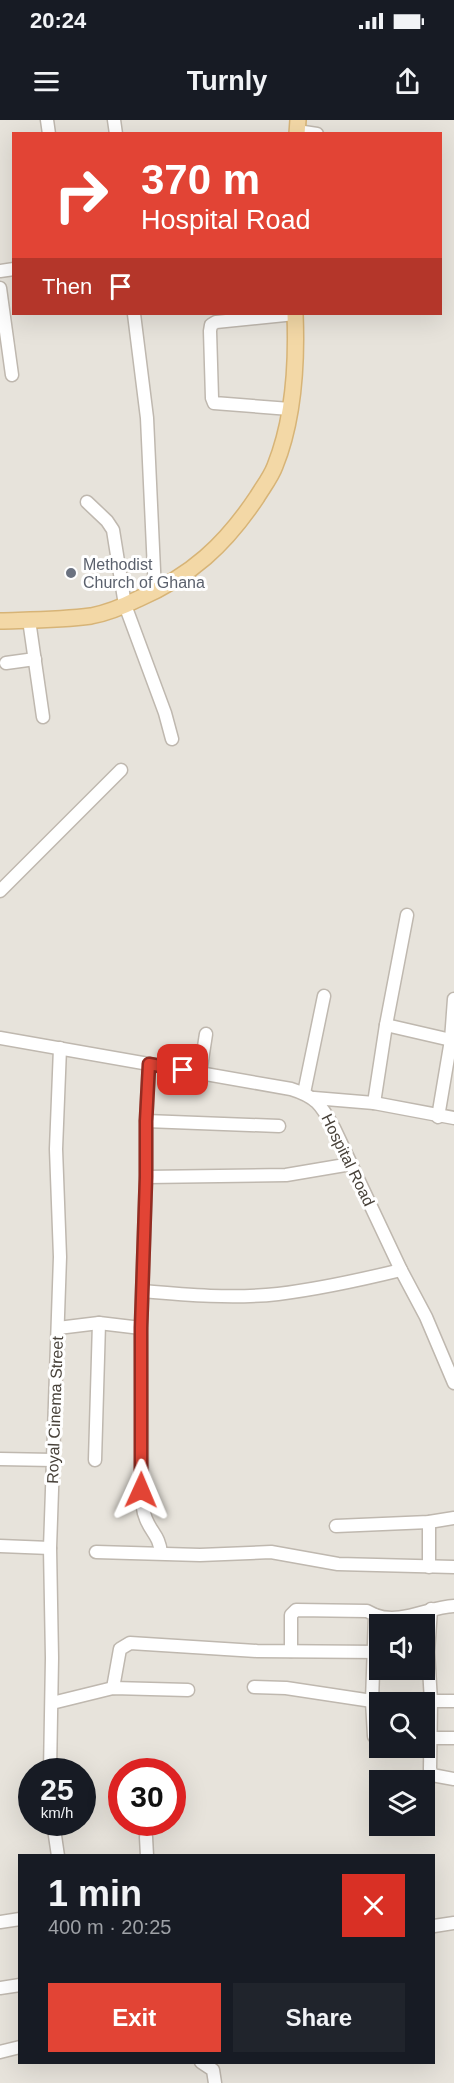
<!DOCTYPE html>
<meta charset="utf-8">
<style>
body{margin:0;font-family:Arial,sans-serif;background:#20242c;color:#f1f3f6;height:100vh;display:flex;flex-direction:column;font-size:22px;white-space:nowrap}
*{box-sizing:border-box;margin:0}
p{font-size:20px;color:#9ea1a6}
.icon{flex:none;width:33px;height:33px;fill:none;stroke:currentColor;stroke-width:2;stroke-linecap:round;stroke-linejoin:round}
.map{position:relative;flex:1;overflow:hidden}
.sheet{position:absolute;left:18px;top:1734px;width:417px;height:210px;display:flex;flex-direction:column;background:#171b24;border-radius:0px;box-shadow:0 6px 24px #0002}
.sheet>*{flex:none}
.hud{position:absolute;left:12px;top:12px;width:430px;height:183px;border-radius:0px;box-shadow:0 6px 24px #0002;background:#e24435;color:#fff;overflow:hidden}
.buttons{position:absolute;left:369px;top:1494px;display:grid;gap:12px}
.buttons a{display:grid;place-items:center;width:66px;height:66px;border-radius:0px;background:#171b24;box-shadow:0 6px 24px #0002;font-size:30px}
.speed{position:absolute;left:18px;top:1638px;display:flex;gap:12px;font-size:30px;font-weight:700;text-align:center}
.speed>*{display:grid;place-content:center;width:78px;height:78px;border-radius:50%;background:#171b24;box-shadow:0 6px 24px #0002;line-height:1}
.speed small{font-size:15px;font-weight:400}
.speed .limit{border:9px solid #d22;background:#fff;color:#111}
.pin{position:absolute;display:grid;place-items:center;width:51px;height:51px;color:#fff;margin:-26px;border-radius:12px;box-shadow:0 3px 9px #0006}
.me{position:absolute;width:66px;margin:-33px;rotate:1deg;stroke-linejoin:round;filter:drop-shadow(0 0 4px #0008)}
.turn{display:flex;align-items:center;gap:21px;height:126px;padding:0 30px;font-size:27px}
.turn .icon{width:78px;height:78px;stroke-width:2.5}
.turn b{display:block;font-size:42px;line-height:51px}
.then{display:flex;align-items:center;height:57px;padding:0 30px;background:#0003;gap:12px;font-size:22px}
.round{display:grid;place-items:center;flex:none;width:63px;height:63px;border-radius:0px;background:#20242c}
.head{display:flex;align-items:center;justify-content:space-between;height:102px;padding:0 30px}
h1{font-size:36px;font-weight:600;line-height:45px}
.primary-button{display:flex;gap:12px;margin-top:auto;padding:12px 30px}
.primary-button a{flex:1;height:69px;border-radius:0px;background:#e24435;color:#fff;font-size:24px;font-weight:600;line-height:69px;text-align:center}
.primary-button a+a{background:#20242c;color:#f1f3f6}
.status{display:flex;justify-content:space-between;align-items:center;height:42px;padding:0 30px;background:#171b24;direction:ltr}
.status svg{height:16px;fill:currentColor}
header{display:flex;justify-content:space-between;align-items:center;height:78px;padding:0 30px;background:#171b24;font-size:27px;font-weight:600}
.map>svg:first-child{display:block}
.residential{fill:#e7e3db;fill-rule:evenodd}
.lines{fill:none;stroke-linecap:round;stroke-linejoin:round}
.minor-casing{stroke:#bfb8af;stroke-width:15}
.major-casing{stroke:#d7b477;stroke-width:18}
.minor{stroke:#fff;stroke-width:12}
.major{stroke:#f3d8a6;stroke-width:15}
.route-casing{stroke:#932c22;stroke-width:15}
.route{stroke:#e24435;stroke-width:10}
.worship-dot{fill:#6b7280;stroke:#fff;stroke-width:2}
.labels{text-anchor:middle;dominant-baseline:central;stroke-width:6;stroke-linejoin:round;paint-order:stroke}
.worship-label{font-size:16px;fill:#5b616d;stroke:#fff;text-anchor:start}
.street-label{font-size:16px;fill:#48423a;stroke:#fff}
</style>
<div class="status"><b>20:24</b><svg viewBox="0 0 49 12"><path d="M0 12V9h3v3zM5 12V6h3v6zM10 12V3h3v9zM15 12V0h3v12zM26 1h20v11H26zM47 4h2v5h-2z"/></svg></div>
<header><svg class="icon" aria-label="menu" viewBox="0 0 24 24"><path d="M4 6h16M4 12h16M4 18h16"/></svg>Turnly<svg class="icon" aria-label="share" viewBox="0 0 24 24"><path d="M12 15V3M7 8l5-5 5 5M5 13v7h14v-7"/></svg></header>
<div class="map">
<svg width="454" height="1963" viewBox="0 0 454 1963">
<rect width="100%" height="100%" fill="#f4f1ec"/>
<path class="residential" d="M0,0H454V1963H0ZM14,14H441V194H14ZM380,1504H424V1550H380ZM380,1582H424V1628H380ZM32,1652H82V1702H32ZM122,1652H172V1702H122ZM380,1660H424V1706H380ZM20,1736H434V1942H20Z"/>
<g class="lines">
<defs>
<g id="minor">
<path d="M47,0L49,14"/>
<path d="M114,0L116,14"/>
<path d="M297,11L317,14"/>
<path d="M0,151L14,149"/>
<path d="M0,168L12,255"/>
<path d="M134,194L147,298L155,472"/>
<path d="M290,289L214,283L212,278L210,211L211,205L216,202L295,194"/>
<path d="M87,382L107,401L113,410L125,485L165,593L172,619"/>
<path d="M29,500L43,597"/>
<path d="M6,543L35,539"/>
<path d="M0,771L121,650"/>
<path d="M386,905L451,920"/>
<path d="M0,918L291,969C317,977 321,985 334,1008L401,1150L426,1197L454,1263"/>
<path d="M149,944L146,1001V1057L141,1208L142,1370C142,1380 142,1390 146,1399C152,1414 159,1415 161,1433"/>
<path d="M200,953L206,914"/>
<path d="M304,973L324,876"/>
<path d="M314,978L374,983L454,998"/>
<path d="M374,983L386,905L407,795"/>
<path d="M438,997L451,920L454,879"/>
<path d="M146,1001L279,1006"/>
<path d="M146,1057L286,1055L351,1044"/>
<path d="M143,1171C187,1175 233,1179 278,1174C319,1169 360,1160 401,1150"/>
<path d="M58,1208L99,1203L141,1208"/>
<path d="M0,1339L54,1340"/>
<path d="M95,1340L99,1203"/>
<path d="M336,1406L429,1402L454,1398"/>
<path d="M0,1426L50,1428"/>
<path d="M96,1432L200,1435L271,1432L338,1444L454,1447"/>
<path d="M429,1447V1402"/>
<path d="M431,1489L428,1532L431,1581L430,1649L432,1655L454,1659"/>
<path d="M375,1495C400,1505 429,1487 454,1486"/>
<path d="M291,1531V1495L296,1490L367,1491L375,1495L372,1581L374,1616L380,1617"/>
<path d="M254,1567L286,1568L372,1581H454"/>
<path d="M113,1568L120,1529L130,1523L257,1531L380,1532"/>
<path d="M52,1583L113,1568L188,1570"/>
<path d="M424,1618H454"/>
<path d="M50,1652L52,1538L50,1428L60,1137L56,1029L60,928"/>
<path d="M53,1702L58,1736"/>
<path d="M146,1717L147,1736"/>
<path d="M0,1802L20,1799"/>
<path d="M434,1806L454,1803"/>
<path d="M0,1868L20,1865"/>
<path d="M0,1932L20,1927"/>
<path d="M201,1942L213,1950L215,1963"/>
</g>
<g id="major">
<path d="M297,14L298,0"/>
<path d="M0,501C30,500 61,500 91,496C107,493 124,486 138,479C191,456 225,425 257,377C263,367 271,357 275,346C294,299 297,244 295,194"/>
</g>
</defs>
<use href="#minor" class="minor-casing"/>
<use href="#major" class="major-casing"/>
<use href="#minor" class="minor"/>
<use href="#major" class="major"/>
</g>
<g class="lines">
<defs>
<path id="route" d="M141,1370V1208L146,1057V1001L149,944L183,950"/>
</defs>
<use href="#route" class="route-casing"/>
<use href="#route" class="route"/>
</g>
<circle class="worship-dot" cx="71" cy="453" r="6"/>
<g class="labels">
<g class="worship-label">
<text x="83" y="444">Methodist<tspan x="83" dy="18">Church of Ghana</tspan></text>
</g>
<g class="street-label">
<text transform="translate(348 1040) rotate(64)">Hospital Road</text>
<text transform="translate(55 1290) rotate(-88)">Royal Cinema Street</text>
</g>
</g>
</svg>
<div class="buttons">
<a><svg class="icon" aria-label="sound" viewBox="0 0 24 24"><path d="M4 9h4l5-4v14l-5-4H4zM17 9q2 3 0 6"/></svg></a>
<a><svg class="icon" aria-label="search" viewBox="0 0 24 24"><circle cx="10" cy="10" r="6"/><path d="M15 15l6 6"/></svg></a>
<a><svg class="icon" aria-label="layers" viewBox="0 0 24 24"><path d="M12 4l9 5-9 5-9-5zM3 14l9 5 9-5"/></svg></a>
</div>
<div class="speed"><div>25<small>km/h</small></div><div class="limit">30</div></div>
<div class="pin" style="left:183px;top:950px;background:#d93025"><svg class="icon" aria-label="arrive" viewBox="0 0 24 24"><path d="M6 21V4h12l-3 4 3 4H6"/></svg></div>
<svg class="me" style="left:141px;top:1370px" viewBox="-20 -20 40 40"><path d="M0-17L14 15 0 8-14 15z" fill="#e24435" stroke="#fff" stroke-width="4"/></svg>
<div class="hud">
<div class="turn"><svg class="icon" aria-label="right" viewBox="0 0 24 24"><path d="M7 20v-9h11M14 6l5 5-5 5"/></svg><div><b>370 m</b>Hospital Road</div></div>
<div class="then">Then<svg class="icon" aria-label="arrive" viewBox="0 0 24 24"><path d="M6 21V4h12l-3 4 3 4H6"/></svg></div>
</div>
<section class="sheet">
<div class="head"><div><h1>1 min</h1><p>400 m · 20:25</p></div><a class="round" style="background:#d93025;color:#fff"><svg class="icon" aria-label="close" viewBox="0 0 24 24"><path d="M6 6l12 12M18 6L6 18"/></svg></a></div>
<div class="primary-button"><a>Exit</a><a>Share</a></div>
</section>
</div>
